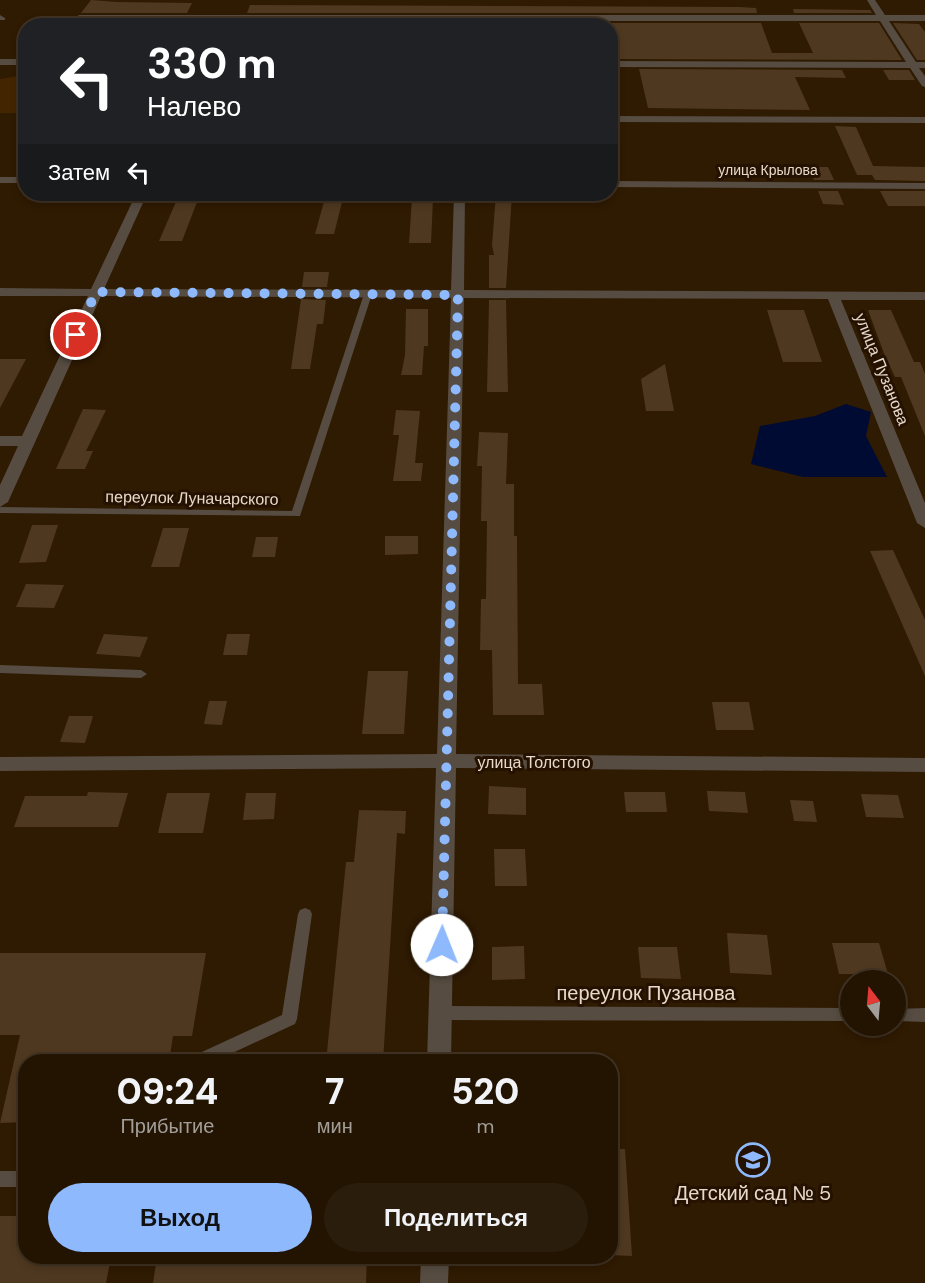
<!DOCTYPE html>
<html lang="ru">
<meta charset="utf-8">
<style>
body{margin:0;font-family:"DM Sans",sans-serif;background:#2b1d0c;color:#f1f3f6;height:100vh;display:flex;flex-direction:column;font-size:22px;white-space:nowrap}
*{box-sizing:border-box;margin:0}
p{font-size:20px;color:#a39e99}
.icon{flex:none;width:33px;height:33px;fill:none;stroke:currentColor;stroke-width:2;stroke-linecap:round;stroke-linejoin:round}
.map{position:relative;flex:1;overflow:hidden}
.side{position:absolute;left:18px;top:1054px;width:600px;height:210px;display:flex;flex-direction:column;background:#231402;border-radius:24px;box-shadow:0 3px 9px #0003,0 0 0 2px #403324}
.side>*{flex:none}
.hud{position:absolute;left:18px;top:18px;width:600px;height:183px;border-radius:24px;box-shadow:0 3px 9px #0003,0 0 0 2px #403324;background:#202124;color:#fff;overflow:hidden}
.needle{width:39px;rotate:344deg}
.tools{position:absolute;left:840px;top:970px;display:grid;gap:12px}
.tools a{display:grid;place-items:center;width:66px;height:66px;border-radius:50%;background:#231402;box-shadow:0 3px 9px #0003,0 0 0 2px #403324;font-size:30px}
.pin{position:absolute;display:grid;place-items:center;width:51px;height:51px;color:#fff;margin:-26px;border:3px solid #fff;border-radius:50%;box-shadow:0 2px 6px #0007}
.me{position:absolute;width:66px;margin:-33px;rotate:1deg;stroke-linejoin:round;filter:drop-shadow(0 0 4px #0008)}
.turn{display:flex;align-items:center;gap:21px;height:126px;padding:0 30px;font-size:27px}
.turn .icon{width:78px;height:78px;stroke-width:2.5}
.turn b{display:block;font-size:42px;line-height:51px}
.then{display:flex;align-items:center;height:57px;padding:0 30px;background:#0003;gap:12px;font-size:22px}
.eta{display:flex;justify-content:space-evenly;align-items:center;height:102px;text-align:center}
.eta b{font-size:36px;font-weight:800;line-height:42px}
.cta{display:flex;gap:12px;margin-top:auto;padding:12px 30px}
.cta a{flex:1;height:69px;border-radius:36px;background:#8eb9fd;color:#111;font-size:24px;font-weight:800;line-height:69px;text-align:center}
.cta a+a{background:#2b1d0c;color:#f1f3f6}
.map>svg:first-child{display:block}
.green{fill:#432601}
.water{fill:#000b34}
.building{fill:#4f3820}
.lines{fill:none;stroke-linecap:round;stroke-linejoin:round}
.service{fill:#564c41;fill-rule:evenodd}
.minor{fill:#564c41;fill-rule:evenodd}
.route{stroke:#8eb9fd;stroke-width:10;stroke-dasharray:0 18}
.labels{text-anchor:middle;dominant-baseline:central;stroke-width:6;stroke-linejoin:round;paint-order:stroke}
.far-street-label{font-size:14px;fill:#e7d9cb;stroke:#251100}
.street-label{font-size:16px;fill:#e7d9cb;stroke:#251100}
.near-street-label{font-size:20px;fill:#e7d9cb;stroke:#251100}
.near-poi-label{font-size:20px;fill:#e7d9cb;stroke:#251100}
</style>
<div class="map">
<svg width="925" height="1283" viewBox="0 0 925 1283">
<rect width="100%" height="100%" fill="#2f1a02"/>
<path class="green" d="M25,75V113H0V79Z"/>
<path class="water" d="M846,404L871,412L866,436L887,477H803L751,464L760,426L815,416Z"/>
<g class="building">
<path d="M91,0L117,2L192,3L187,13H81Z"/>
<path d="M250,5L740,7L756,8L757,13H247Z"/>
<path d="M793,9L870,10L872,13H794Z"/>
<path d="M75,21L79,23H181L180,26H71Z"/>
<path d="M244,23H761L772,53H813L799,23H879L902,60L610,59V26H243Z"/>
<path d="M893,23L919,24L925,32V60H917Z"/>
<path d="M639,69L842,70L846,78L795,77L810,110L648,108Z"/>
<path d="M883,70H909L915,80H889Z"/>
<path d="M835,126L856,127L873,166L925,167V181L875,180L872,175H857Z"/>
<path d="M809,167H828L834,180H814Z"/>
<path d="M818,191H838L844,205L823,204Z"/>
<path d="M880,191H925V206H888Z"/>
<path d="M496,194H512L506,288H489V255H494L492,245Z"/>
<path d="M178,197H199L182,241H159Z"/>
<path d="M325,198H343L334,234H315Z"/>
<path d="M412,198L433,199L431,243H409Z"/>
<path d="M304,272H329L327,287H302Z"/>
<path d="M301,299L326,300L323,324H317L310,369H291Z"/>
<path d="M489,300H506L508,392H487Z"/>
<path d="M406,309H428V346H424L422,375H401L405,355Z"/>
<path d="M767,310H804L822,362H783Z"/>
<path d="M868,310H891L914,362H920L925,374V436L901,377H895L885,356Z"/>
<path d="M0,359H26L0,408Z"/>
<path d="M665,364L674,411H646L641,379Z"/>
<path d="M83,409L106,410L86,451H93L85,469H56Z"/>
<path d="M396,410L420,411L415,463H423L421,481H393L399,435H393Z"/>
<path d="M479,432L508,433L506,484H514V536H517L518,684H542L544,715H493L492,650H480L481,599H486L487,521H481L482,466H477Z"/>
<path d="M32,525H58L46,562L19,563Z"/>
<path d="M163,528H189L179,567H151Z"/>
<path d="M385,536H418V554L385,555Z"/>
<path d="M256,537H278L275,557H252Z"/>
<path d="M893,550L925,620V676L870,551Z"/>
<path d="M26,584L64,585L54,608L16,607Z"/>
<path d="M104,634L148,637L140,657L96,654Z"/>
<path d="M227,634H250L247,655H223Z"/>
<path d="M368,671H408L404,734H362Z"/>
<path d="M209,701H227L222,725L204,724Z"/>
<path d="M712,702H749L754,730H716Z"/>
<path d="M69,716H93L85,743L60,742Z"/>
<path d="M489,786L526,788V815L488,814Z"/>
<path d="M707,791L745,792L748,813L709,811Z"/>
<path d="M88,792L128,793L118,827H14L25,796H87Z"/>
<path d="M624,792H665L667,812H626Z"/>
<path d="M167,793H210L203,833H158Z"/>
<path d="M246,793H276L274,819L243,820Z"/>
<path d="M861,794L898,795L904,818L866,817Z"/>
<path d="M790,800L813,801L817,822L794,821Z"/>
<path d="M359,810L406,811L405,834L397,833L383,1062H326L346,862H354Z"/>
<path d="M494,849H525L527,886H495Z"/>
<path d="M727,933L767,935L772,975L730,973Z"/>
<path d="M832,943H879L888,974H839Z"/>
<path d="M524,946L525,979L492,980V947Z"/>
<path d="M638,947H677L681,979L641,978Z"/>
<path d="M0,953H206L192,1036H173L169,1062H26V1122L0,1123L20,1035H0Z"/>
<path d="M610,1149H625L632,1256L610,1255Z"/>
<path d="M0,1216H26V1257H111L106,1283H0Z"/>
<path d="M157,1257H367L366,1283H153Z"/>
</g>
<g class="lines">
<g class="service">
<path d="M0,15L5,18V20H0Z"/>
<path d="M368,291L372,294L300,516L0,513V507L292,511L364,294Z"/>
<path d="M0,665L141,670L147,674L141,678L0,673Z"/>
<path d="M305,908L310,910L312,914L297,1019L295,1024L213,1062H189L191,1057L282,1015L298,914L300,910Z"/>
<path d="M440,1006L850,1008V1021L440,1020L434,1018L432,1013L434,1008Z"/>
<path d="M925,1008V1022L896,1021V1009Z"/>
<rect x="0" y="1171" width="26" height="16"/>
</g>
<g class="minor">
<path d="M867,0H875L885,15H925V21H889L916,62H925V68H919L925,76V87L922,86L910,68L610,67V61L906,62L880,21H79L75,18L79,15H876Z"/>
<rect x="0" y="59" width="26" height="6"/>
<path d="M610,116L925,117V123L610,122Z"/>
<rect x="0" y="177" width="26" height="6"/>
<path d="M610,181L925,183V189L610,187Z"/>
<path d="M136,194H147L104,289L451,290L454,194H465L464,290L925,292V300H841L925,503V528L917,523L828,299L464,298L456,754L925,758V772L456,768L451,1062H427L436,768L0,771V757L437,754L451,298L101,296L8,502L0,507V485L18,446H0V436H22L88,296H0V288L91,289Z"/>
<path d="M421,1257H449L448,1283H420Z"/>
</g>
</g>
<g class="lines">
<path class="route" d="M76,335L96,292L458,295L442,945"/>
</g>
<defs>
<symbol id="school-ring" viewBox="-11 -11 22 22"><circle r="9.5" fill="#251100" stroke="#8eb9fd" stroke-width="1.5"/><path d="M0-5L7-2L0 1L-7-2ZM-4 1L0 2.5L4 1V4Q0 6-4 4Z" fill="#8eb9fd"/></symbol>
</defs>
<g fill-rule="evenodd">
<use href="#school-ring" x="734" y="1141" width="38" height="38"/>
</g>
<g class="labels">
<g class="far-street-label">
<text x="768" y="170">улица Крылова</text>
</g>
<g class="street-label">
<text transform="translate(882 369) rotate(68)">улица Пузанова</text>
<text transform="translate(192 498) rotate(1)">переулок Луначарского</text>
<text x="534" y="762">улица Толстого</text>
</g>
<g class="near-street-label">
<text x="646" y="993">переулок Пузанова</text>
</g>
<g class="near-poi-label">
<text x="753" y="1193">Детский сад № 5</text>
</g>
</g>
</svg>
<div class="tools">
<a><svg class="needle" viewBox="-14 -14 28 28"><path d="M0-13l5 13h-10z" fill="#e53935"/><path d="M0 13l5-13h-10z" fill="#a39e99"/></svg></a>
</div>
<div class="pin" style="left:76px;top:335px;background:#d93025"><svg class="icon" aria-label="arrive" viewBox="0 0 24 24"><path d="M6 21V4h12l-3 4 3 4H6"/></svg></div>
<svg class="me" style="left:442px;top:945px" viewBox="-20 -20 40 40"><circle r="19" fill="#fff"/><path d="M0-13L10 11 0 6-10 11z" fill="#8eb9fd"/></svg>
<div class="hud">
<div class="turn"><svg class="icon" aria-label="left" viewBox="0 0 24 24"><path d="M17 20v-9H6M10 6l-5 5 5 5"/></svg><div><b>330 m</b>Налево</div></div>
<div class="then">Затем<svg class="icon" aria-label="left" viewBox="0 0 24 24"><path d="M17 20v-9H6M10 6l-5 5 5 5"/></svg></div>
</div>
<section class="side">
<div class="eta">
<div><b>09:24</b><p>Прибытие</p></div>
<div><b>7</b><p>мин</p></div>
<div><b>520</b><p>m</p></div>
</div>
<div class="cta"><a>Выход</a><a>Поделиться</a></div>
</section>
</div>
